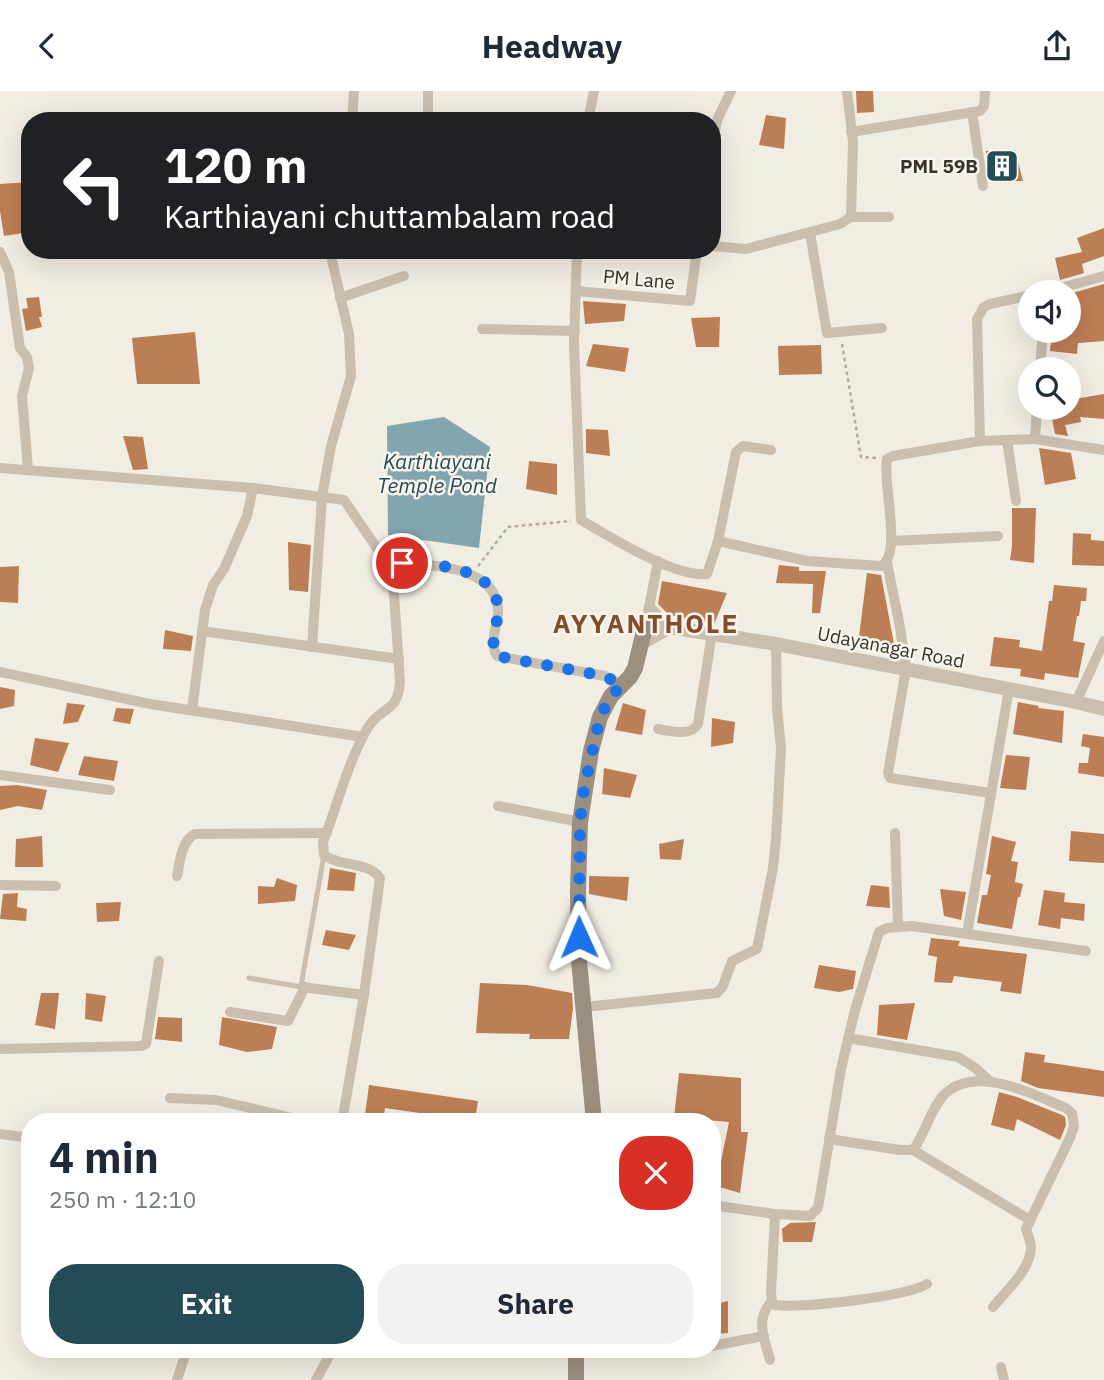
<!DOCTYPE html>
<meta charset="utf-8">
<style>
body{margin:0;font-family:"IBM Plex Sans",sans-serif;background:#f2f2f3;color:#1f2937;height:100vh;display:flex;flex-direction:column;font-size:26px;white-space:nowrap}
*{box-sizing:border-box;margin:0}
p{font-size:23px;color:#747a83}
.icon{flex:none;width:38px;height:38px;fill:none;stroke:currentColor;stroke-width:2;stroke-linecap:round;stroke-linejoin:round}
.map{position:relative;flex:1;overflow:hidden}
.sheet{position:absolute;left:21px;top:1022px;width:700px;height:245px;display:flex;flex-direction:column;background:#fff;border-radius:28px;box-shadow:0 7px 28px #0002}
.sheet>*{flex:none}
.guide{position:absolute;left:21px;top:21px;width:700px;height:147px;border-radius:28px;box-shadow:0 7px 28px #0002;background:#202124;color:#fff;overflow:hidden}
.buttons{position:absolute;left:1018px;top:189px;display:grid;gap:14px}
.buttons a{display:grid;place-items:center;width:63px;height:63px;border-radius:50%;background:#fff;box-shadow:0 7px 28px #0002;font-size:35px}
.pin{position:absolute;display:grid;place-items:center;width:60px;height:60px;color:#fff;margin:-30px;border:4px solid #fff;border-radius:50%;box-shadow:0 2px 7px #0007}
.me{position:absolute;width:77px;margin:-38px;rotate:359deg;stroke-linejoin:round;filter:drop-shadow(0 0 5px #0008)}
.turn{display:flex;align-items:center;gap:24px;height:147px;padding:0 28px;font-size:32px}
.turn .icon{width:91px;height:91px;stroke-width:2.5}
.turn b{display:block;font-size:49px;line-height:60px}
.round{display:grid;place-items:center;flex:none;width:74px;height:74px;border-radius:28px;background:#f2f2f3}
.headline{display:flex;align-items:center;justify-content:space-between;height:119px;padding:0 28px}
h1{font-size:42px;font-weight:700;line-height:52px}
.action{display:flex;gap:14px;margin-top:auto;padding:14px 28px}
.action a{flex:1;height:80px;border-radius:28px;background:#244c57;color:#fff;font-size:28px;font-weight:700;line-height:80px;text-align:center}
.action a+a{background:#f2f2f3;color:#1f2937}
header{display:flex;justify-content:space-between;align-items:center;height:91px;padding:0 28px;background:#fff;font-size:32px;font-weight:700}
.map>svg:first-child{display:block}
.water{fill:#83a5ad}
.building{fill:#bc7e55}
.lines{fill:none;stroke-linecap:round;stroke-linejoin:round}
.path{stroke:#b5a998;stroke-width:2.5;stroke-dasharray:3.5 3.5;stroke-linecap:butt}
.service{stroke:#cabfae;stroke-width:5}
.minor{stroke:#cabfae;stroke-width:10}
.tertiary{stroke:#cabfae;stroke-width:14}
.secondary{stroke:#9d8f7f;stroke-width:16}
.route{stroke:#1a73e8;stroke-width:12;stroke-dasharray:0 21.6}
.labels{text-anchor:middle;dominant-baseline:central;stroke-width:5;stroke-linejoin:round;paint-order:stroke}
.poi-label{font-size:19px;font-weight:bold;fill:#39322c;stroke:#faf6ee;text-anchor:end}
.street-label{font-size:19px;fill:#39322c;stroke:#faf6ee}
.water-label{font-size:21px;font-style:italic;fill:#244c57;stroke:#faf6ee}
.district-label{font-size:26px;font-weight:bold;letter-spacing:2px;fill:#824d2b;stroke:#faf6ee}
</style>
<header><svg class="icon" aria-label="back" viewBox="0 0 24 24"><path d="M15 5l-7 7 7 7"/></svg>Headway<svg class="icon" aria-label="share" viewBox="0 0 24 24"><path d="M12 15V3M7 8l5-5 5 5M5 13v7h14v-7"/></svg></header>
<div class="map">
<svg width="1104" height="1289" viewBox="0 0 1104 1289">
<rect width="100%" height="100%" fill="#f2ede2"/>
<path class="water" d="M444,326L490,356L479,457L388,444L387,335Z"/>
<g class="building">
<path d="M856,0H873L874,21L857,22Z"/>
<path d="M766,24L786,27L784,58L759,54Z"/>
<path d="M1015,59L1023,90H990L986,60Z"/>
<path d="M30,91V141L4,145L0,120V93Z"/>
<path d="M1104,137V165L1082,173L1084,182L1060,189L1055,167L1082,161L1077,147Z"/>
<path d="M1104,193V250L1078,252L1077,263L1050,260L1052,240H1069V203Z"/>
<path d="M39,206L42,226H39L42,236L26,240L22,218L28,217L26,207Z"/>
<path d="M583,210L626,213L624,230L585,233Z"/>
<path d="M720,226L719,256H696L691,227Z"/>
<path d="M195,241L200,293H137L132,247Z"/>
<path d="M593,253L629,257L625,281L586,275Z"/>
<path d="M821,254L822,283L779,284L778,255Z"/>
<path d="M1104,303V328L1080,326L1081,331L1065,334L1068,345L1055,343L1050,317H1069V309Z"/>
<path d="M586,338L608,339L610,365L586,362Z"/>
<path d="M123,345L143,346L148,378L133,379Z"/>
<path d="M1039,357L1071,362L1076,388L1045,394Z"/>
<path d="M529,370L557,373V404L526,398Z"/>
<path d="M1012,417H1036L1034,472L1010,469L1012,455Z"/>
<path d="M1073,442L1091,443V449L1104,450V475L1072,474Z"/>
<path d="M288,451L311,454L308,501L289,499Z"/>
<path d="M779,474L799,476V480H826L820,522H812L813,493L776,492Z"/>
<path d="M19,475L18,512L0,511V476Z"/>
<path d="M867,482L881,484L895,558L858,554Z"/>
<path d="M662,490L727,502L714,533L669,524L658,513Z"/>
<path d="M1054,494L1087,497L1086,510H1081L1079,525H1077L1073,550L1085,552L1078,587L1045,582L1044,589L1020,585L1021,578L990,575L994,546L1020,549L1019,556L1042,560L1049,510H1052Z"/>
<path d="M165,539L193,545L191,560L163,558Z"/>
<path d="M0,596L15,599L14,615L0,618Z"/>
<path d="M1018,611L1039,615L1038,617L1064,620L1062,652L1013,643Z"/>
<path d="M67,612L85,614L78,631L63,633Z"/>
<path d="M623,612L646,619L642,644L615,639Z"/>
<path d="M116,617L134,618L130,633L113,630Z"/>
<path d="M712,627L735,631L733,652L711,656Z"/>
<path d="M1083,643L1104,646V686L1078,682L1079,672H1088L1090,657L1081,655Z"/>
<path d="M35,647L69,652L58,681L30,674Z"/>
<path d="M1006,664L1030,666L1026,699L1000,697Z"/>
<path d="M84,665L118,670L114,690L78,684Z"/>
<path d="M604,677L637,684L630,707L602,703Z"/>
<path d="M17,694L47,699L42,719L18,715L0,719V695Z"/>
<path d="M1071,740L1104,743V772L1069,770Z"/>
<path d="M42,745L43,776H15L16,748Z"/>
<path d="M992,745L1016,751L1011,770L1018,771L1015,791L1023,793L1020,806H1018L1012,838L977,832L982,804H987L991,784L986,783Z"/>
<path d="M684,748L681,769L660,768L659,753Z"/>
<path d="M330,777L356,782L354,800L327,799Z"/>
<path d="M589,785L629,786L627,810L589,803Z"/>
<path d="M277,787L297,794L295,810L258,813V795L274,796Z"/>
<path d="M871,794L889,796L890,817L866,815Z"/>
<path d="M940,798L966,801L961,829L944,825Z"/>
<path d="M1044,799L1065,802L1064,811L1085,813L1084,830L1061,827L1060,838L1038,834Z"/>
<path d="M18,802L17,816L27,818L26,830L0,828L3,803Z"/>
<path d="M121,811L119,830L97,831L96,812Z"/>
<path d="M326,839L356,844L349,859L322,854Z"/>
<path d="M931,847L960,850L958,855L1027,863L1021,903L1000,900L1002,891L954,885L952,892L934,891L937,866L928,864Z"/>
<path d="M819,874L856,880L853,898L839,901L814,897Z"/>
<path d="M480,892L527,894L572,902L573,917L569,948H529L530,943L476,942Z"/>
<path d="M41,902H59L55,938L35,934Z"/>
<path d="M86,902L106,905L102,931L85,928Z"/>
<path d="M915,912L907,949L877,944L879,914Z"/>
<path d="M158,926L182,927V951L155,948Z"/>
<path d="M222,926L277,936L272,958L247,961L219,954Z"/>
<path d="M1025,961L1045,964L1044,971L1104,980V1006L1038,997L1021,990Z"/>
<path d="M679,982L741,987V1041H748L740,1102L716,1095L729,1031L674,1026Z"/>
<path d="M369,994L478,1010L475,1030L385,1017L383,1031H364Z"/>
<path d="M999,1001L1017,1006L1062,1024L1065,1026L1066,1034L1060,1049L1017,1028L1014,1040L991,1034Z"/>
<path d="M816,1131L812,1151H783L782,1138L790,1132Z"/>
<path d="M728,1210V1242L712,1243V1214Z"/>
</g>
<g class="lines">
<g class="path">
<path d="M842,253L861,366L876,367"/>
<path d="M478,475L508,436L571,430"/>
</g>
<g class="service">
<path d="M249,887L302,896"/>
<path d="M301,895L324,764"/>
</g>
<g class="minor">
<path d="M972,21L983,95"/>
<path d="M352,30L354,0"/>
<path d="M428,30V0"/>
<path d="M588,30L594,0"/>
<path d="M851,41L980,20L984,15L985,0"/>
<path d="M712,49L718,27L731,0"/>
<path d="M851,126H889"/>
<path d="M810,142L827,242L882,237"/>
<path d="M712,155L746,158L840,133L851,126L853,51L847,0"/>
<path d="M577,159L574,252L581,429C610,446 674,486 707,483L718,450"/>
<path d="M0,161L9,181L20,257L27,266L29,277L22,305L28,378"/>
<path d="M576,200L690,210L697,159"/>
<path d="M1046,201L1104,185"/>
<path d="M340,207L404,185"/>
<path d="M482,238L575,240"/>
<path d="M1040,278L1043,240"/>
<path d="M1035,348L1104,359"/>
<path d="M1007,349L1016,410"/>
<path d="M980,350L977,228L984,216L990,213L1031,204"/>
<path d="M771,359L743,355L736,361L718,450L807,470L881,475C903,464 882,391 887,368L893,365L980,350L1035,348L1037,317"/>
<path d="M0,377L253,397L344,409L387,472L394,503L400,591C398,623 380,615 367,638C348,671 337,715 323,751L324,764C340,776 368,770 380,787L364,904L342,1031"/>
<path d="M891,450L998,445"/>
<path d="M387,472C422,473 500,472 498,522C497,536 489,552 497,565L605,585L622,594"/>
<path d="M887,472L900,536L906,578L888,682L890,687L990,702"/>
<path d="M649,515L670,536"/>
<path d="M646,532L658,470"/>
<path d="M202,540L399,568"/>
<path d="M312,556L322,406L331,355L351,285L349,243L331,165L345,159"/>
<path d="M0,581L150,613L363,646"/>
<path d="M1076,611L1104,550"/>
<path d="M192,619L205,519L213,494L224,478L247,425L253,397"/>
<path d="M658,638C671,640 690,646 698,633L712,542"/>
<path d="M0,684L110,699"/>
<path d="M498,715L580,731"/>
<path d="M895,742L898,835"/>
<path d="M177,785C180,771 181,750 195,743L327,742"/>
<path d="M0,794L56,795"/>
<path d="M967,843L1009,598"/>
<path d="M302,896L364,904"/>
<path d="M585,916L717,902L723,895L732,870L757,858L773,777L776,748L781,657L777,617L776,553"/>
<path d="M230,921L288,930L305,896"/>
<path d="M848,947L958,966L974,976L991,991"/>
<path d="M0,958L141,955L146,953L159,870"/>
<path d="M170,1007L216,1009L309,1031"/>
<path d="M0,1043L30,1047"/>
<path d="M829,1048L900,1059H913C925,1043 929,1022 942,1006C972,971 1032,1003 1066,1017L1072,1022L1074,1035L1070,1047L1026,1138C1028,1143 1030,1149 1031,1155C1032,1177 1006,1200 993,1216"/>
<path d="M913,1059L1030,1129"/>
<path d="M712,1114L775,1123L810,1125L818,1117L841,978L855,919L879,841L887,837L912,835L1086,860"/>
<path d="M775,1123L771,1202L772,1211L775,1214C803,1217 905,1206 927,1193"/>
<path d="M712,1255L764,1245"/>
<path d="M594,1258C628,1262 660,1264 693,1258"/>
<path d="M770,1269C765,1250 754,1227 772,1211"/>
<path d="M1001,1276L1004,1289"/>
<path d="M177,1289L187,1258"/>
<path d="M316,1289L333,1258"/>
</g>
<g class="tertiary">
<path d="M669,536L776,553L1076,611L1104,618"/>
<path d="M642,552L670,536"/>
</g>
<g class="secondary">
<path d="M594,1031L579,869L578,800L580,731L591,660L600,626L611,605L630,586L635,577L646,532"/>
<path d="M576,1258V1289"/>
</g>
</g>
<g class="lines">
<path class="route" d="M402,472C436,473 500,476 498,522C497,535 489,552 497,565L604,585L622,594L611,605L600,626L584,698L580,731L579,846"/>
</g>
<defs>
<symbol id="building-square" viewBox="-11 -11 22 22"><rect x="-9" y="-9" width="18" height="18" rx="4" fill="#244c57" stroke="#faf6ee"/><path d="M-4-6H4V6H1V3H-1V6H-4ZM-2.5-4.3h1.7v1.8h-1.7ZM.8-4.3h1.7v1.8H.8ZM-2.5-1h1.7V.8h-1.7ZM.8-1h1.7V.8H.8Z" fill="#fff"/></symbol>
</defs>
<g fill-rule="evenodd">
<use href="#building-square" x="983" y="56" width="38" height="38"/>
</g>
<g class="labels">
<g class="poi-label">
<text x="978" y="75">PML 59B</text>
</g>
<g class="street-label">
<text transform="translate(639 188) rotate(5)">PM Lane</text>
<text transform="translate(891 556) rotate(11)">Udayanagar Road</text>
</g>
<g class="water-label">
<text x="437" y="370">Karthiayani<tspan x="437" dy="24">Temple Pond</tspan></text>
</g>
<g class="district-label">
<text x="646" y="532">AYYANTHOLE</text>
</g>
</g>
</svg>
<div class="buttons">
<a><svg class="icon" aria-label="sound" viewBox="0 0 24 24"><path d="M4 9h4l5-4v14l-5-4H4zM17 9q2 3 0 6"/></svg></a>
<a><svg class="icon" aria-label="search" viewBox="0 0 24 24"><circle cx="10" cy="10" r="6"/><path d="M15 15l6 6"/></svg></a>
</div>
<div class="pin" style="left:402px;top:472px;background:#d93025"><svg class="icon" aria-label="arrive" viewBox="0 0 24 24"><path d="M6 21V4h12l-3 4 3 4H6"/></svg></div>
<svg class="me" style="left:579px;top:846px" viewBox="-20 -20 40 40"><path d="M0-17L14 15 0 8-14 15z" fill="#1a73e8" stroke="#fff" stroke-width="4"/></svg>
<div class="guide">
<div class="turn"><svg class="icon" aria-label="left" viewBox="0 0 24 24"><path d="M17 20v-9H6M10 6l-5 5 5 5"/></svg><div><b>120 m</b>Karthiayani chuttambalam road</div></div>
</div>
<section class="sheet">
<div class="headline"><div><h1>4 min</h1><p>250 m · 12:10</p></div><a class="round" style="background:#d93025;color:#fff"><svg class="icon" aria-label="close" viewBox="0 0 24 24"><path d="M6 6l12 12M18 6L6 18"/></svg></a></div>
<div class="action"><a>Exit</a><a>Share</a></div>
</section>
</div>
